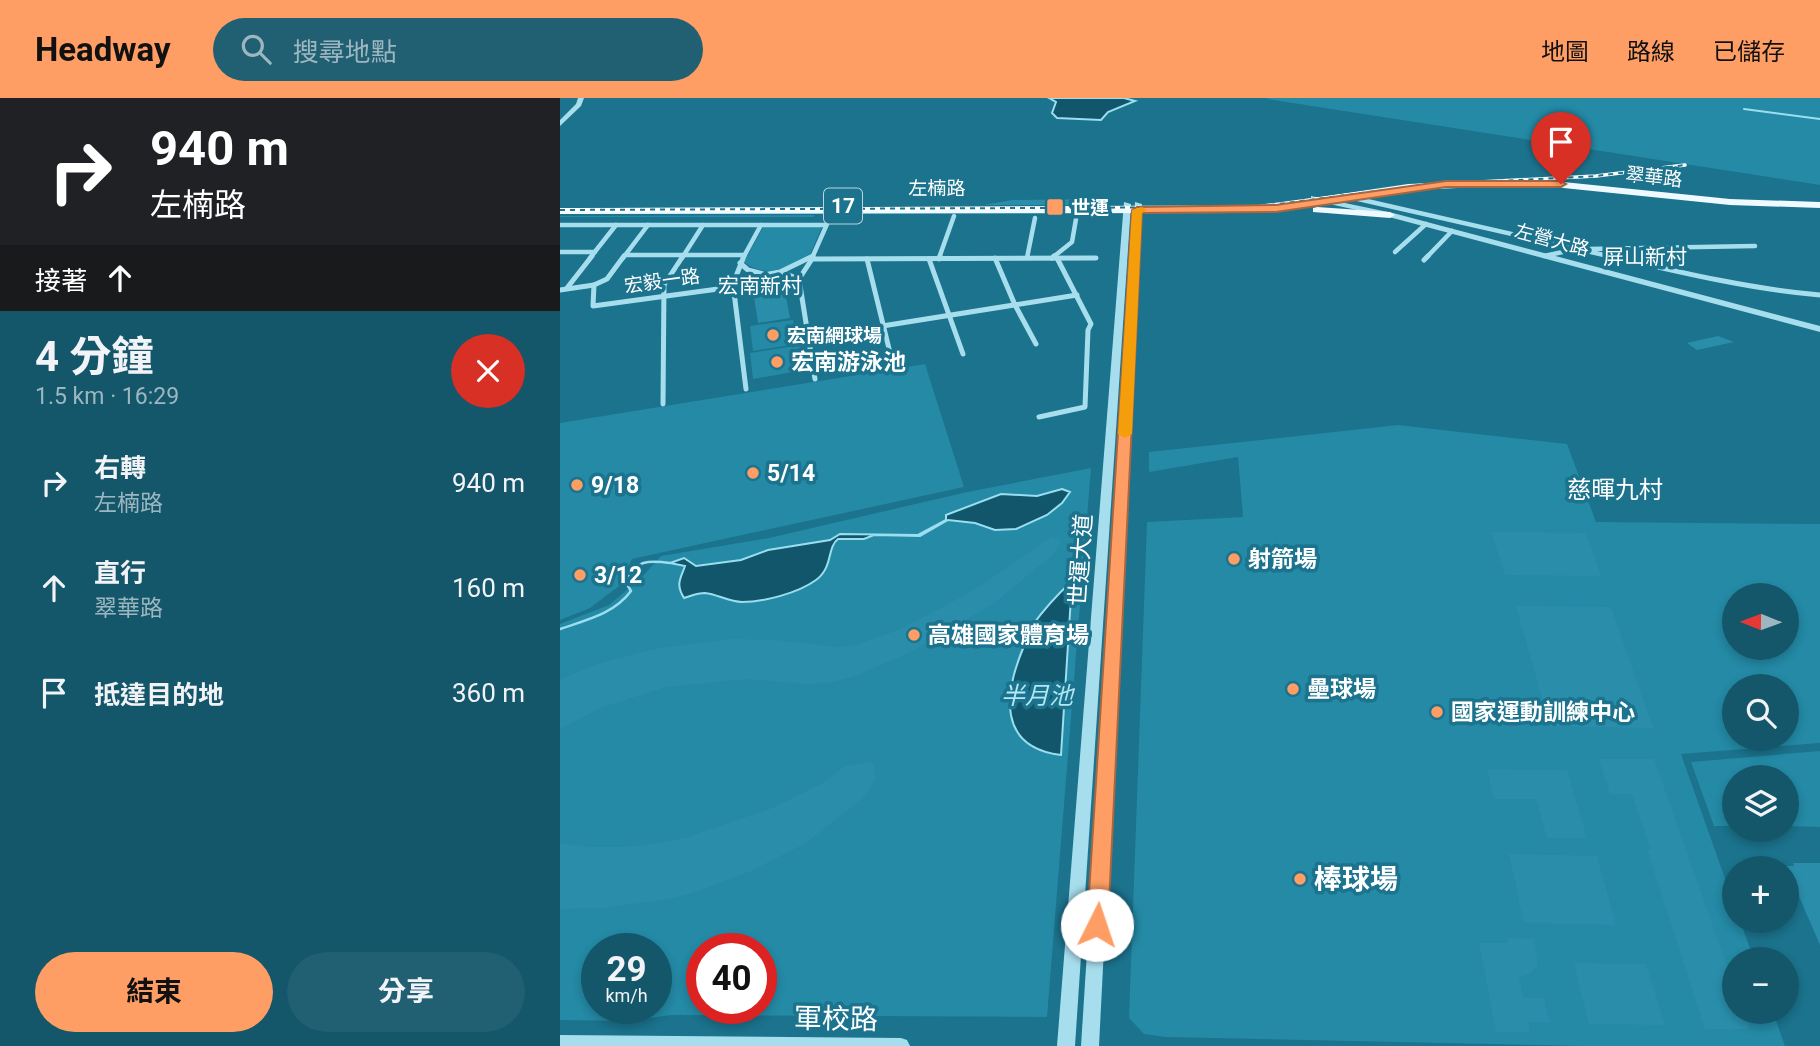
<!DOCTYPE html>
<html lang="zh-TW">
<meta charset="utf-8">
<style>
body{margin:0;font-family:Roboto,"Noto Sans TC",sans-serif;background:#215f72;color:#f1f3f6;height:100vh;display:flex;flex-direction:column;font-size:26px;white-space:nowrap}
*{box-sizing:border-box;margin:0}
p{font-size:23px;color:#9db7c1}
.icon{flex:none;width:38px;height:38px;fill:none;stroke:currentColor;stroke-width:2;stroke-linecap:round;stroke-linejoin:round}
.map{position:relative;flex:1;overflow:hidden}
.side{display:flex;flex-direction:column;background:#14566a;width:560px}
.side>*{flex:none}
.hud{background:#202124;color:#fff;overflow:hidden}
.needle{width:46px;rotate:271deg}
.tools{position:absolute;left:1162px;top:485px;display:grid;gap:14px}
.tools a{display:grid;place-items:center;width:77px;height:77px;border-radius:50%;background:#14566a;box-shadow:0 4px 10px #0003;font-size:35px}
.speed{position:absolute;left:21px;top:835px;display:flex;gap:14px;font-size:35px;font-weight:700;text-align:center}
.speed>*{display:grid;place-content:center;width:91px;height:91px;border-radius:50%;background:#14566a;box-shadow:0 4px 10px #0003;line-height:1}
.speed small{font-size:18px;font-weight:400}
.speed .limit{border:10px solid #d22;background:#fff;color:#111}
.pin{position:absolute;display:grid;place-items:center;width:60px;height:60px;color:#fff;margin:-72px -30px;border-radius:50% 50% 50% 0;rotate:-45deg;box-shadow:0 0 7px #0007}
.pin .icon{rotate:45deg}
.me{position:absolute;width:77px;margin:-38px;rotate:4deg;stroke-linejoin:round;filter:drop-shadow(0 0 5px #0008)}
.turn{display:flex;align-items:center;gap:24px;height:147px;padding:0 35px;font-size:32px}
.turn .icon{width:91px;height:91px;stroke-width:2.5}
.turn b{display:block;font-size:49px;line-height:60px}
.then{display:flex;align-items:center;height:66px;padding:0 35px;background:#0003;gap:14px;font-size:26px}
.round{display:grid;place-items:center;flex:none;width:74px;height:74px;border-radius:37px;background:#215f72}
.summary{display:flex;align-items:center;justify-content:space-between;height:119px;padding:0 35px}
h1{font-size:42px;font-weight:700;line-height:52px}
.button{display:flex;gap:14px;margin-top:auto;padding:14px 35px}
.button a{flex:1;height:80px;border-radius:42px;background:#ff9e64;color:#111;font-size:28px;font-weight:700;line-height:80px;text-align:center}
.button a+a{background:#215f72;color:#f1f3f6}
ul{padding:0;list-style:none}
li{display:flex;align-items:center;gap:21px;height:105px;padding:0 35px}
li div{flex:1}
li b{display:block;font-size:26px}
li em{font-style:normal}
header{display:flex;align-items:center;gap:42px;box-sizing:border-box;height:98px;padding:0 35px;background:#ff9e64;color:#111}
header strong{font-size:33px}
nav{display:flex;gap:38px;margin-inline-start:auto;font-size:24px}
.search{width:490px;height:63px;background:#215f72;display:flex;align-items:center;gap:18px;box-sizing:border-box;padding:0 24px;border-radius:38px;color:#9db7c1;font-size:26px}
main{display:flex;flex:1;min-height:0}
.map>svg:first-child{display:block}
.green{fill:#248aa6;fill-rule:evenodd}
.water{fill:#12566b;stroke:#9adeef;stroke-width:2}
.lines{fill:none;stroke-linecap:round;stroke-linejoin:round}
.stream-far1{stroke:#9adeef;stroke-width:2}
.stream{stroke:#9adeef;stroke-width:2.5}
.building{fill:#2a8eab}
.minor-far1{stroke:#a7deed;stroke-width:4.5}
.minor{stroke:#a7deed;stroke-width:5}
.tertiary{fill:#a7deed;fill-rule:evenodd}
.primary{fill:#eefaff;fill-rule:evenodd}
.rail-casing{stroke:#fff;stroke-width:3.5}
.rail{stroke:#1b738d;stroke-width:2;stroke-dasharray:5;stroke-linecap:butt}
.route{fill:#ff9e64;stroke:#a66741;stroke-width:2}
.slow{fill:#f59e0b}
.poi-dot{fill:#ff9e64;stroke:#1b738d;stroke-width:2.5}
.labels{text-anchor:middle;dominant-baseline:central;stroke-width:7;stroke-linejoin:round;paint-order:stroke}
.far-street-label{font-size:19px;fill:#fff;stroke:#1b738d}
.far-poi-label{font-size:19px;font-weight:bold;fill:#fff;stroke:#1b738d;text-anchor:start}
.shield{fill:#1b738d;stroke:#bbd5dd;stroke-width:2}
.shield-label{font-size:21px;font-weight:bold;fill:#fff}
.far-neighbourhood-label{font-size:21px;fill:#fff;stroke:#1b738d}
.poi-label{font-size:23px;font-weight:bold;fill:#fff;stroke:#1b738d;text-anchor:start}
.street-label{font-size:23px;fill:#fff;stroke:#1b738d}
.neighbourhood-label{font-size:24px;fill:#fff;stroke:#1b738d}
.water-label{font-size:24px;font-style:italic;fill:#b3e7f5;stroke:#1b738d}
.near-poi-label{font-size:28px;font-weight:bold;fill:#fff;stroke:#1b738d;text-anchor:start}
.near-street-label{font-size:28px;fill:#fff;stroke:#1b738d}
</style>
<header>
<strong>Headway</strong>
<div class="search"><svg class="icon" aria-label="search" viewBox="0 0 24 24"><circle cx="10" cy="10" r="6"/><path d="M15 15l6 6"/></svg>搜尋地點</div>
<nav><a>地圖</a><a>路線</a><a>已儲存</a></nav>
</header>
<main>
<section class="side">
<div class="hud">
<div class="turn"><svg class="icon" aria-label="right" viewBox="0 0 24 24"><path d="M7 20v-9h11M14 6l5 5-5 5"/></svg><div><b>940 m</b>左楠路</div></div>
<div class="then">接著<svg class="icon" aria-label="ahead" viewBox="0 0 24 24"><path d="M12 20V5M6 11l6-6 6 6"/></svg></div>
</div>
<div class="summary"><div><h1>4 分鐘</h1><p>1.5 km · 16:29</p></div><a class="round" style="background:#d93025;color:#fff"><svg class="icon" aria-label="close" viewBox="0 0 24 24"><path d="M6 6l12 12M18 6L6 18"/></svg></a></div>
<ul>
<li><svg class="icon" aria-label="right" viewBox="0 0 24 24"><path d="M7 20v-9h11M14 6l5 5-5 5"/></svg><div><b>右轉</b><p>左楠路</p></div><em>940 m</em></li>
<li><svg class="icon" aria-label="ahead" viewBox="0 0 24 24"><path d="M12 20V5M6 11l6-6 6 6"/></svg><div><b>直行</b><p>翠華路</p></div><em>160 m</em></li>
<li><svg class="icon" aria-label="arrive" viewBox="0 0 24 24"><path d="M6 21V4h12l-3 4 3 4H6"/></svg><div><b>抵達目的地</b></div><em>360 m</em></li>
</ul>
<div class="button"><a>結束</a><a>分享</a></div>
</section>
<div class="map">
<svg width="1260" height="948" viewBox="0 0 1260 948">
<rect width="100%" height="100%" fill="#1b738d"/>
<g class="green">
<path d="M1260,0V87L707,1L708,0Z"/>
<path d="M254,117V119H0V118Z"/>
<path d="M204,128L262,129L248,161C225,170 206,181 184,164Z"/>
<path d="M233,222L237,246L193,253L190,228Z"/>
<path d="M240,247L244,272L193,281L190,255Z"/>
<path d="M365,266L404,389L72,461L59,488L30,510L0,522V325Z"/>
<path d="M838,327L1007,346L1036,424L1260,426V645L1121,656L1174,806V822L1180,823L1194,861H1174V914H1213L1225,948H1022L606,939L584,936L569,920L587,424L683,419L678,359L589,374V354ZM1174,497H1227V550H1174ZM1174,588H1227V640H1174Z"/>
<path d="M531,370L487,919L111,917L68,923L0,922V526L49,507L80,481L101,458L209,440L407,394ZM37,850H96V910H37ZM142,850H201V910H142Z"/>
<path d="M1260,653V729L1227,728V679H1174V728H1154L1131,664Z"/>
</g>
<g class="water">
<path d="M489,0H564L575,3L548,14L541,22L497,20L492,15L496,4Z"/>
<path d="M502,391L510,394L502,405L487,417L456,431L435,432L415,425L388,422L360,438L314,437L304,441H278C267,449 273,470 256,482C238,495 204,504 182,504C169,504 157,496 145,495C137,495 131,498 124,500C115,486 121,480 125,468L110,465L124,460L136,468L181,462L208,452L270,442L280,436L358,437L386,422V417L441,396L477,398Z"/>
<path d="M512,483L501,657C437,649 444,595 464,548C467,541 468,534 472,528C484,511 497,497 512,483Z"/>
</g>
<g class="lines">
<path class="stream-far1" d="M1184,11L1260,21"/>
<path class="stream" d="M0,531C26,522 54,516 71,493L65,483C75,462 89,462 110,465"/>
</g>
<g class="building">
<path d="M549,101V107H424L452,102Z"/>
<path d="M224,188L230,220L198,225L193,193Z"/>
<path d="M1158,238L1174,244L1137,252L1127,245Z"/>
<path d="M931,434L1026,435L1041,478L945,477Z"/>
<path d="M491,439L501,443L495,455L433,506L349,555L295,578L270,585L246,586L188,581L106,589L43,609L0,631V582L34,567L93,551L173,541L216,542L279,549L295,547L338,532L383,509L420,488Z"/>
<path d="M956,508L1051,509L1093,630L990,628Z"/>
<path d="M1039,661H1094L1174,888V914H1183L1190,931H1145L1087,751L1091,752L1072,696H1050Z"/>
<path d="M309,664L314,667L315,682L302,701L244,746L191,773L133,795L104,802L41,810L0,811V745L29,749H60L88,747L125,740L215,709L261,686L285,668Z"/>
<path d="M927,671L1007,672L1027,740H987L976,701H934Z"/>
<path d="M949,756L1037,758L1056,827L964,825Z"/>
<path d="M1233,765H1260V847L1226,768H1234Z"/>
<path d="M947,840L974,841L978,867L969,876L959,879L963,900H984L990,925L968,924L970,934H936L919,845H948Z"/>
<path d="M1014,865L1086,866L1105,927L1029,926Z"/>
</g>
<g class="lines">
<g class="minor-far1">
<path d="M785,98L1057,160"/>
<path d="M0,127H266"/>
<path d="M1028,151L1195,148"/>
<path d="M0,154H35"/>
<path d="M835,154L866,126"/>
<path d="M66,157H184"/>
<path d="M984,158L1012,152"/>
<path d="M30,160L56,127"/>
<path d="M63,160L88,127"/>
<path d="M122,160L143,127"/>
<path d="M183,160L201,127"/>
<path d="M252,160L275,108"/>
<path d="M379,160L394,118"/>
<path d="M467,160L475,120"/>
<path d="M492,160L512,144L516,121"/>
<path d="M866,160L892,133"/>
</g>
<g class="minor">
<path d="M184,158L173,186L186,291"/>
<path d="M1050,158C1119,174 1189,191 1260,197"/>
<path d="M435,160L455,207L476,246"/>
<path d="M492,160L494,158"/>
<path d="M307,161L333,267"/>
<path d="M369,161L403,256"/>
<path d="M379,161L380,158"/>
<path d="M864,162L868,158"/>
<path d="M180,165L188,172L203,176"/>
<path d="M221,174L239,181L255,281"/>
<path d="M239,181L252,161L536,160"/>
<path d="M34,187L47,181L64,158"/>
<path d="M7,190L32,158"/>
<path d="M0,192L34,187L33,208L158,191L192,179L220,174L253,158"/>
<path d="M247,240L517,197"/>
<path d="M103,306L104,187L123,158"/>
<path d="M479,319L525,309L528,232L531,226L497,160"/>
</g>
<g class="tertiary">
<path d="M18,0H24L21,8L0,28V22L16,6Z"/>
<path d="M751,98L833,115L1260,228V234L829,119L751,102Z"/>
<path d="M564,104L571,106L515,948H497Z"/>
<path d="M575,104L582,106L539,948H521Z"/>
<path d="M0,937L341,940L347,942L350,948H0Z"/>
</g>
<g class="primary">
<path d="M974,81L1170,101L1260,104V110L1170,107L974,87L848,92L693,115L0,116V110L693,109L848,86Z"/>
<path d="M757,109L830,114L835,117L830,120L753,114V110Z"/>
</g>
<defs>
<path id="rail" d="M0,112L696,109L862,87L1036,78L1125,67"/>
</defs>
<use href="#rail" class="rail-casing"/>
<use href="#rail" class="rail"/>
</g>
<path class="route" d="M886,83H1001L1006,86L1001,89H886L716,114L582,115L548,827L545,834L537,837L530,834L527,827L572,112L577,109L716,107Z"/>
<path class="slow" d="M582,109L587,112L582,115L572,336L565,340L558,336L572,112Z"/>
<g class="poi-dot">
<rect x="486" y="100" width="18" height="18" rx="3.5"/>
<circle cx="213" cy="237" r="7"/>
<circle cx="217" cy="264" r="7"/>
<circle cx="193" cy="375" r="7"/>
<circle cx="17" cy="387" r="7"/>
<circle cx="674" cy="461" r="7"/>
<circle cx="20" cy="477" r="7"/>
<circle cx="354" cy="537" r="7"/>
<circle cx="733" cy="591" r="7"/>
<circle cx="877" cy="614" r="7"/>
<circle cx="740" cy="781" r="7"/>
</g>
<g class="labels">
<g class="far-street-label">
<text transform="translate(1094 79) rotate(6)">翠華路</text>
<text x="377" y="90">左楠路</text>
<text transform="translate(992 142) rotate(15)">左營大路</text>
<text transform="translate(102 183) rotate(-8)">宏毅一路</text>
</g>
<g class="far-poi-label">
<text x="511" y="109">世運</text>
<text x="227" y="237">宏南網球場</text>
</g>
<rect class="shield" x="264" y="90.5" width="38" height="35" rx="5"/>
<g class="shield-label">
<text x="283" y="108">17</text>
</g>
<g class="far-neighbourhood-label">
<text x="1085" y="159">屏山新村</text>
<text x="200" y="188">宏南新村</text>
</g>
<g class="poi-label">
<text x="231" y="264">宏南游泳池</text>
<text x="207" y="375">5/14</text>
<text x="31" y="387">9/18</text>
<text x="688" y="461">射箭場</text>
<text x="34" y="477">3/12</text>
<text x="368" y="537">高雄國家體育場</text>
<text x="747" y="591">壘球場</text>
<text x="891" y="614">國家運動訓練中心</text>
</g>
<g class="street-label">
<text transform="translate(521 462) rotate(-86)">世運大道</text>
</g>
<g class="neighbourhood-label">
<text x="1055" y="392">慈暉九村</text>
</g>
<g class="water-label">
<text x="477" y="598">半月池</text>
</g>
<g class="near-poi-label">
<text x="754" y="781">棒球場</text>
</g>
<g class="near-street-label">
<text transform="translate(276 921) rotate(1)">軍校路</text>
</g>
</g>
</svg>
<div class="tools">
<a><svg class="needle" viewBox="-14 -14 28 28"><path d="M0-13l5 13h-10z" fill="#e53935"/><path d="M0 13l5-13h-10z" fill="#9db7c1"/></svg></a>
<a><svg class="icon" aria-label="search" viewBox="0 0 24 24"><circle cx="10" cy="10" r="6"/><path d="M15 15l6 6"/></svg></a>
<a><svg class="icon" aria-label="layers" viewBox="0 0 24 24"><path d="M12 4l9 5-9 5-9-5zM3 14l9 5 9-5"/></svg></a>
<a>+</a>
<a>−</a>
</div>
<div class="speed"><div>29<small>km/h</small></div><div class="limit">40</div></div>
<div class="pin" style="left:1001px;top:86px;background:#d93025"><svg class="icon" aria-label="arrive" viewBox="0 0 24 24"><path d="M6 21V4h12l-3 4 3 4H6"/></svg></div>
<svg class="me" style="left:537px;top:827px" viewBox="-20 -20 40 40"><circle r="19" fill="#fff"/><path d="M0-13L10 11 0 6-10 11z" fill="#ff9e64"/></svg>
</div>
</main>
